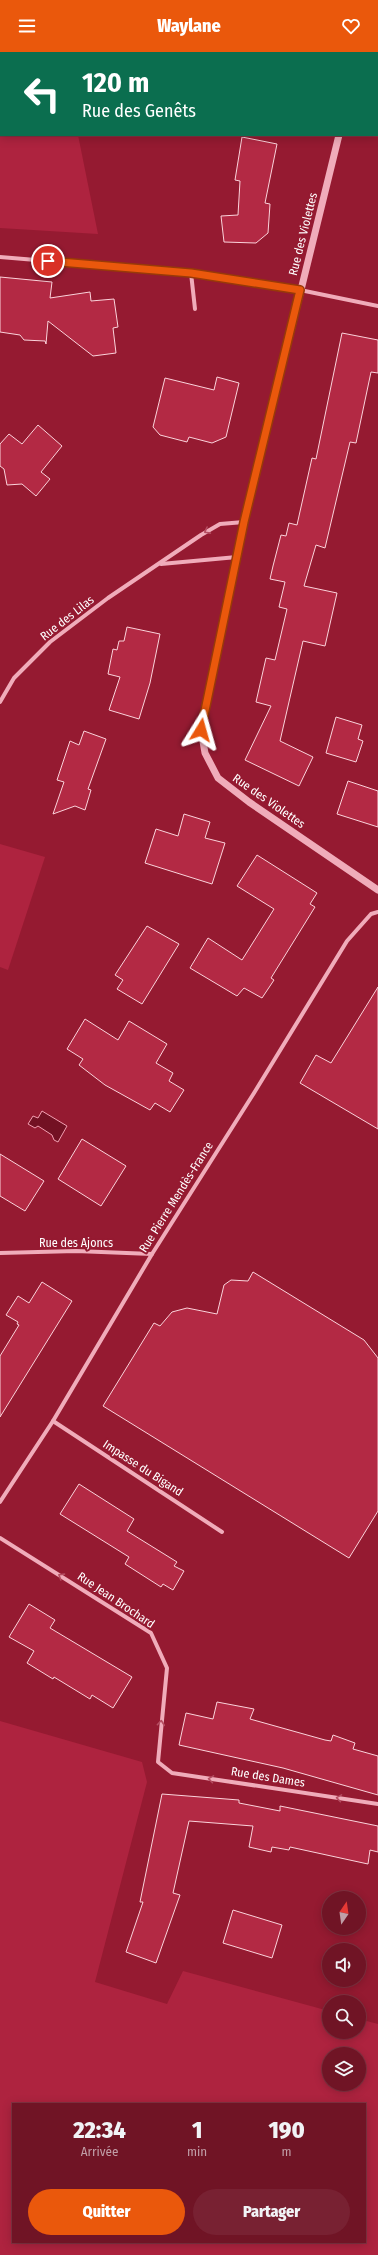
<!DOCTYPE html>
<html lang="fr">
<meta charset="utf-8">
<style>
body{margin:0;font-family:"Fira Sans Condensed",sans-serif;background:#782132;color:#f1f3f6;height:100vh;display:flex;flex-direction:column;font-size:15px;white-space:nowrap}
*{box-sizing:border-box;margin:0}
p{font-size:13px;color:#c09ea7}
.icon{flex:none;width:22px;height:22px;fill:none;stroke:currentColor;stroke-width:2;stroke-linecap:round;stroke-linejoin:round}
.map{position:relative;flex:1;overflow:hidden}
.panel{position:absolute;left:12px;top:2051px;width:354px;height:140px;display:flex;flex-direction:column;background:#701425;border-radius:0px;box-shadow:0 2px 10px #0003,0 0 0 1px #823342}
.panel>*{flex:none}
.guide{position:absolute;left:0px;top:0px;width:378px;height:84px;box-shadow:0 2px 10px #0003,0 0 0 1px #823342;background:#0b6e4f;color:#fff;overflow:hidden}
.needle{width:26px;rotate:13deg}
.fabs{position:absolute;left:322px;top:1839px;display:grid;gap:8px}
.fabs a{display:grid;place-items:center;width:44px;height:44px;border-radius:50%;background:#701425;box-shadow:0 2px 10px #0003,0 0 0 1px #823342;font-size:20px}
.pin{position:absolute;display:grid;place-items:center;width:34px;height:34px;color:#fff;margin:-17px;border:2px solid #fff;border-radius:50%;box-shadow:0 1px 4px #0007}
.me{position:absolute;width:44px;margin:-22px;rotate:8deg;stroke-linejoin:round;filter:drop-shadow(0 0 3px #0008)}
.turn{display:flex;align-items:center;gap:14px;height:84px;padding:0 16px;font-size:18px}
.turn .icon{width:52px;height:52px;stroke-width:2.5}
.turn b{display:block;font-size:28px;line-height:34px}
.eta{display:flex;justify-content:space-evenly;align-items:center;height:68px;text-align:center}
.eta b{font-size:24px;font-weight:800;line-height:28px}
.cta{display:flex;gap:8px;margin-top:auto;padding:8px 16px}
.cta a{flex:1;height:46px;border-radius:24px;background:#ea580c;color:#fff;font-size:16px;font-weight:800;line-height:46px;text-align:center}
.cta a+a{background:#782132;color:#f1f3f6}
header{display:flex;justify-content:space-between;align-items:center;height:52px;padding:0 16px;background:#ea580c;color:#fff;font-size:18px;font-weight:800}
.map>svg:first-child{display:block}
.green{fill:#ae233f;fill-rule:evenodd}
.water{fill:#731123;stroke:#f29fb1}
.building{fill:#b32944;stroke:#fbd3db}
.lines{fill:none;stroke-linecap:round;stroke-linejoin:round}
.minor{stroke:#f0acba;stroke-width:4}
.tertiary{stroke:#f0acba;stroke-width:7}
.oneway{stroke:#b54d61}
.route-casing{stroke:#983908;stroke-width:10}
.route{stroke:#ea580c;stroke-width:7}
.labels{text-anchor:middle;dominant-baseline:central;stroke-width:4;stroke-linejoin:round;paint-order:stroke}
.street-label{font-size:12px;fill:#fff;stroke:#951a31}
</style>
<header><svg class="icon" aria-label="menu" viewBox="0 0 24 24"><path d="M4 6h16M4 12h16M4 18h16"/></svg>Waylane<svg class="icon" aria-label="heart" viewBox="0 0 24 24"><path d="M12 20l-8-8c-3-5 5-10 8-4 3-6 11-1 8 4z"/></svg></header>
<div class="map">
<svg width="378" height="2203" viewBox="0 0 378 2203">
<rect width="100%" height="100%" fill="#951a31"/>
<g class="green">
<path d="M0,0H60L1,1V83H78L98,182L0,176Z"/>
<path d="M0,792L45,805L8,918L0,915Z"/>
<path d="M0,1669L142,1710L147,1730L95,1930L167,1952L183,1919L329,1959V1980H359V1967L378,1972V2203H0ZM329,2002H359V2032H329ZM13,2052H365V2190H13Z"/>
</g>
<path class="water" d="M42,1059L67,1074L58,1090L54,1088L52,1083L38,1074L35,1076L28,1072L33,1064L38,1066Z"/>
<g class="building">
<path d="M242,85L277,92L265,151L270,152L268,181L256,191L224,190L221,164L238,163L240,129L235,128Z"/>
<path d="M0,225L52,230L50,246L90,240L91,249L114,247L118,275L113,276L116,301L93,304L48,269L46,292L45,289L24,288L20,283L0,280Z"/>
<path d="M342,281L378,288V321L371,320L356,391L350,390L325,496L316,493L304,534L337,541L325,594L303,589L280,689L313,705L299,734L245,708L271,654L256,650L266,606L275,608L287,557L279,555L285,530L270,527L273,514L281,483L286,484L289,471L297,473L312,406L316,407Z"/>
<path d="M217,325L239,331L226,385L212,391L189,385L187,390L160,383L153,375L165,326L214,338Z"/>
<path d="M38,373L62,394L41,420L50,427L36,444L22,432L7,433L4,417L0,414V392L9,382L22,392Z"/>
<path d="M127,575L160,582L150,631L139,667L109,658L120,625L108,622L113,597L117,598L119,589H124Z"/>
<path d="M336,665L362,673L358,687L363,689L356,710L326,701Z"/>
<path d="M84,679L106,687L88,737L91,738L85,758L75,754L53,762L64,730L57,728L70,689L79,693Z"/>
<path d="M348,729L378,739V775L337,762Z"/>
<path d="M184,762L210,770L205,786L225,791L212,832L145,811L156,777L178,784Z"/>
<path d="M257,803L317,841L310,852L315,855L271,926L274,928L262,946L244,936L237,944L190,916L208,886L242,908L274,857L237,834Z"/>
<path d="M147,874L179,892L142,952L117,937L123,928L115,923Z"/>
<path d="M378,935V1077L300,1031L316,1003L331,1011Z"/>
<path d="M85,967L118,988L129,969L167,992L156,1011L173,1021L169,1029L184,1038L170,1060L155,1051L150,1058L105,1033L79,1013L83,1007L67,997Z"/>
<path d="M82,1087L126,1114L101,1154L58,1127Z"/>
<path d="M0,1102L44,1129L25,1159L0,1144Z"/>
<path d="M253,1220L364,1288L378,1306V1459L349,1506L103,1354L154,1271L160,1274L172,1260L187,1256L217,1262L224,1233L231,1228L248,1229Z"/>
<path d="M42,1230L72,1249L0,1365V1304L19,1273L17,1272L18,1270L6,1263L18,1244L29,1251Z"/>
<path d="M79,1432L134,1467L127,1479L177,1510L174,1514L184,1519L173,1538L163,1532L161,1535L125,1512L129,1505L60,1462Z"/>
<path d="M29,1552L55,1568L50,1576L132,1625L113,1656L92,1643L90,1647L54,1625L53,1627L27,1611L34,1599L9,1585Z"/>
<path d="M217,1650L254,1657L250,1667L325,1688L331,1689L333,1683L355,1691L353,1697L378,1704V1743L283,1716L179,1693L186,1661L213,1667Z"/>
<path d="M162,1742L239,1748V1751L280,1759V1754L378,1774V1800L370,1798L368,1812L290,1795L289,1798L272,1795L271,1800L249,1795L253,1774L189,1769L173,1841L180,1843L156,1911L126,1900L143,1850H140Z"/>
<path d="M233,1858L282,1873L272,1906L223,1891Z"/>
</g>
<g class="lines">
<g class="minor">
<path d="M0,205L191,221L300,238L378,254"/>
<path d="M191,221L195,257"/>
<path d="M161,512L237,505"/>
<path d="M0,650L14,626L50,590L108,546L201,483L220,472L244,470"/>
<path d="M0,1201L76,1199L152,1202"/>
<path d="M53,1369L222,1480"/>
<path d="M0,1450L53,1369L152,1202L254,1041L347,889L371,862L378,860"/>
<path d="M0,1486L151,1581L167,1616L158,1710L172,1721L378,1752"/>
</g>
<g class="tertiary">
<path d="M360,1V0"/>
<path d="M339,83L244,470L201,678L205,701L218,726L249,750L378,838"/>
</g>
</g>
<defs><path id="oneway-chevron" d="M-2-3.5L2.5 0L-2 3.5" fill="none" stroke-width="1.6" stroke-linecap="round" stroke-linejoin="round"/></defs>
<g class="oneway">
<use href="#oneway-chevron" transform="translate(207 479) rotate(152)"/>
<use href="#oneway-chevron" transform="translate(61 1524) rotate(-148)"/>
<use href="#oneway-chevron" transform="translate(161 1671) rotate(-85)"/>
<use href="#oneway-chevron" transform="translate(211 1727) rotate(-171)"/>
<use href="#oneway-chevron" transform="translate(339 1746) rotate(-171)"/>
</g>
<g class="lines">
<defs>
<path id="route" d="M48,209L191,221L300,238L244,470L201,678"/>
</defs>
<use href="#route" class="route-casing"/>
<use href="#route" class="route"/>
</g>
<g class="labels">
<g class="street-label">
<text transform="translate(303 182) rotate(-76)">Rue des Violettes</text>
<text transform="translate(67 566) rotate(-38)">Rue des Lilas</text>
<text transform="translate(269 749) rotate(35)">Rue des Violettes</text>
<text transform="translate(176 1145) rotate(-58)">Rue Pierre Mendès-France</text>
<text x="76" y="1191">Rue des Ajoncs</text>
<text transform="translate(143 1416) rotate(33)">Impasse du Bigand</text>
<text transform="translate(116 1548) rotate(34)">Rue Jean Brochard</text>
<text transform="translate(268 1725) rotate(9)">Rue des Dames</text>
</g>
</g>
</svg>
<div class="fabs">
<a><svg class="needle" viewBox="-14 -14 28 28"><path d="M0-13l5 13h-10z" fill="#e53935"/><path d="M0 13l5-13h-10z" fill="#c09ea7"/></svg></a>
<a><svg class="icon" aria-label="sound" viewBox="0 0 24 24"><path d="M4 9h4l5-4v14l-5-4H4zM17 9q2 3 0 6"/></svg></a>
<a><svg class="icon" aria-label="search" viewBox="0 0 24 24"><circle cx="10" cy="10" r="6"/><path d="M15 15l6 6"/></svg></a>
<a><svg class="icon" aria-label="layers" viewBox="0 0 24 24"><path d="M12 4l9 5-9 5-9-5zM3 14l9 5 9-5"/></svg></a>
</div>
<div class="pin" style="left:48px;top:209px;background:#d93025"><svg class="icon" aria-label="arrive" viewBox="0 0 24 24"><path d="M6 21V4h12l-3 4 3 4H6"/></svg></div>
<svg class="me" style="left:201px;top:678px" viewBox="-20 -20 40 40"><path d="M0-17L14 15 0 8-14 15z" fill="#ea580c" stroke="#fff" stroke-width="4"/></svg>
<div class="guide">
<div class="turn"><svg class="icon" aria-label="left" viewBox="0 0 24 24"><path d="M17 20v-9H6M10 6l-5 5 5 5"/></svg><div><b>120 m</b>Rue des Genêts</div></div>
</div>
<section class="panel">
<div class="eta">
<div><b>22:34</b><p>Arrivée</p></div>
<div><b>1</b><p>min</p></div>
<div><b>190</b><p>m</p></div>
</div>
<div class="cta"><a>Quitter</a><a>Partager</a></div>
</section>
</div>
